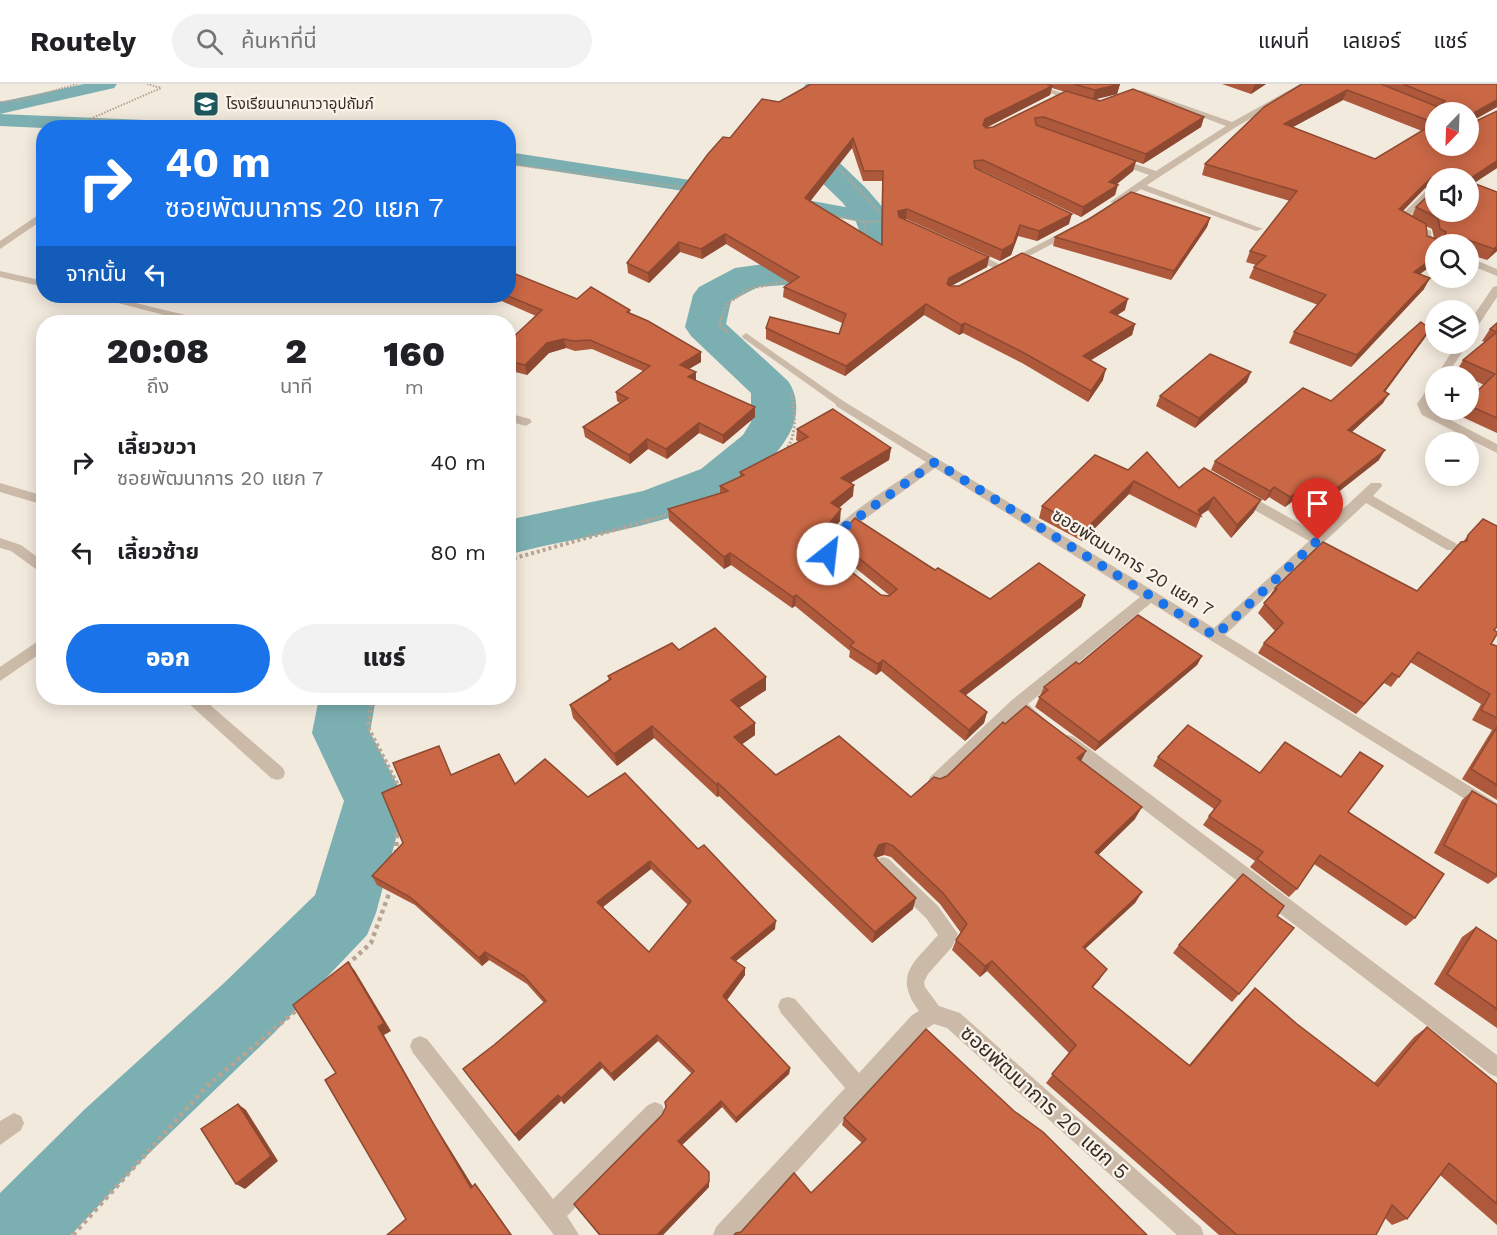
<!DOCTYPE html>
<html lang="th">
<meta charset="utf-8">
<style>
body{margin:0;font-family:"Work Sans","Noto Sans Thai",sans-serif;background:#f2f2f2;color:#202124;height:100vh;display:flex;flex-direction:column;font-size:22px;white-space:nowrap}
*{box-sizing:border-box;margin:0}
p{font-size:20px;color:#757577}
.icon{flex:none;width:33px;height:33px;fill:none;stroke:currentColor;stroke-width:2;stroke-linecap:round;stroke-linejoin:round}
.map{position:relative;flex:1;overflow:hidden}
.drawer{position:absolute;left:36px;top:231px;width:480px;height:390px;display:flex;flex-direction:column;background:#fff;border-radius:24px;box-shadow:0 3px 15px #0003}
.drawer>*{flex:none}
.hud{position:absolute;left:36px;top:36px;width:480px;height:183px;border-radius:24px;box-shadow:0 3px 15px #0003;background:#1a73e8;color:#fff;overflow:hidden}
.needle{width:39px;rotate:203deg}
.tools{position:absolute;left:1425px;top:18px;display:grid;gap:12px}
.tools a{display:grid;place-items:center;width:54px;height:54px;border-radius:50%;background:#fff;box-shadow:0 3px 15px #0003;font-size:30px}
.pin{position:absolute;display:grid;place-items:center;width:51px;height:51px;color:#fff;margin:-62px -26px;border-radius:50% 50% 50% 0;rotate:-45deg;box-shadow:0 0 6px #0007}
.pin .icon{rotate:45deg}
.me{position:absolute;width:66px;margin:-33px;rotate:29deg;stroke-linejoin:round;filter:drop-shadow(0 0 4px #0008)}
.turn{display:flex;align-items:center;gap:21px;height:126px;padding:0 30px;font-size:27px}
.turn .icon{width:78px;height:78px;stroke-width:2.5}
.turn b{display:block;font-size:42px;line-height:51px}
.then{display:flex;align-items:center;height:57px;padding:0 30px;background:#0003;gap:12px;font-size:22px}
.eta{display:flex;justify-content:space-evenly;align-items:center;height:102px;text-align:center}
.eta b{font-size:36px;font-weight:800;line-height:42px}
.primary-button{display:flex;gap:12px;margin-top:auto;padding:12px 30px}
.primary-button a{flex:1;height:69px;border-radius:36px;background:#1a73e8;color:#fff;font-size:24px;font-weight:800;line-height:69px;text-align:center}
.primary-button a+a{background:#f2f2f2;color:#202124}
ul{padding:0;list-style:none}
li{display:flex;align-items:center;gap:18px;height:90px;padding:0 30px}
li div{flex:1}
li b{display:block;font-size:22px}
li em{font-style:normal}
header{display:flex;align-items:center;gap:36px;box-sizing:border-box;height:84px;padding:0 30px;background:#fff;border-bottom:2px solid #e0e0e0}
header strong{font-size:28px}
nav{display:flex;gap:33px;margin-inline-start:auto;font-size:21px}
.search{width:420px;height:54px;background:#f2f2f2;display:flex;align-items:center;gap:15px;box-sizing:border-box;padding:0 21px;border-radius:33px;color:#757577;font-size:22px}
.map>svg:first-child{display:block}
.lines{fill:none;stroke-linecap:round;stroke-linejoin:round}
.canal{fill:#7cafb2;fill-rule:evenodd}
.river{fill:#7cafb2;fill-rule:evenodd}
.path-far3{stroke:#b8a493;stroke-width:2;stroke-dasharray:1.5 1.5;stroke-linecap:butt}
.path-far2{stroke:#b8a493;stroke-width:3;stroke-dasharray:2 2;stroke-linecap:butt}
.path-far1{stroke:#b8a493;stroke-width:4;stroke-dasharray:3 3;stroke-linecap:butt}
.path{stroke:#b8a493;stroke-width:4.5;stroke-dasharray:4 4;stroke-linecap:butt}
.service{fill:#ccbaa9;fill-rule:evenodd}
.minor{fill:#ccbaa9;fill-rule:evenodd}
.wall{fill:#ae593c;fill-rule:evenodd}
.shaded-wall{fill:#8d4931}
.building{fill:#ca6846;stroke:#8d4931;stroke-width:1.5;fill-rule:evenodd}
.route{stroke:#1a73e8;stroke-width:10;stroke-dasharray:0 18}
.labels{text-anchor:middle;dominant-baseline:central;stroke-width:4.5;stroke-linejoin:round;paint-order:stroke}
.far-poi-label{font-size:15px;fill:#392f29;stroke:#fbf4eb;text-anchor:start}
.street-label{font-size:18px;fill:#392f29;stroke:#fbf4eb}
.near-street-label{font-size:21px;fill:#392f29;stroke:#fbf4eb}
</style>
<header>
<strong>Routely</strong>
<div class="search"><svg class="icon" aria-label="search" viewBox="0 0 24 24"><circle cx="10" cy="10" r="6"/><path d="M15 15l6 6"/></svg>ค้นหาที่นี่</div>
<nav><a>แผนที่</a><a>เลเยอร์</a><a>แชร์</a></nav>
</header>
<div class="map">
<svg width="1497" height="1151" viewBox="0 0 1497 1151">
<rect width="100%" height="100%" fill="#f3eade"/>
<g class="lines">
<g class="canal">
<path d="M84,0H117L114,4L0,30V18Z"/>
<path d="M0,30L194,38L201,40L203,44H44L0,42Z"/>
<path d="M508,68L729,102L736,104L739,108L736,112L729,114L508,80Z"/>
<path d="M780,111L872,128L880,129L883,134L880,139L872,140L773,121L770,117L773,113Z"/>
</g>
<g class="river">
<path d="M806,0H836L813,40L819,59L866,104L885,126L901,159L876,186L797,200L758,203L731,217L726,240L788,297C800,314 798,335 788,352C733,444 601,444 508,471V436L643,407L701,385L743,351L751,338V309L691,252L685,243L693,211L699,203L735,184L851,168L863,157L855,135L842,118L792,70L788,63L781,40Z"/>
<path d="M319,614H376L370,648L406,717L376,829L367,851L274,949L139,1079L71,1151H0V1109L85,1025L224,899L315,811L344,717L312,649Z"/>
</g>
<g class="path-far3">
<path d="M147,0L161,4L90,35L229,44"/>
<path d="M0,18L21,16L77,0"/>
<path d="M508,80L687,104"/>
<path d="M835,81L884,132"/>
<path d="M830,131L864,138L885,137"/>
<path d="M864,138L867,154"/>
</g>
<g class="path-far2">
<path d="M727,248L719,241L727,220L748,205L791,196"/>
<path d="M785,366C798,353 795,325 791,308"/>
<path d="M645,437L673,429"/>
</g>
<g class="path-far1">
<path d="M508,476L650,436"/>
<path d="M372,614L368,643L400,705"/>
<path d="M397,751L398,742"/>
</g>
<g class="path">
<path d="M396,770L397,749"/>
<path d="M347,881L371,859L391,804"/>
<path d="M73,1151L207,1002L299,924"/>
</g>
<g class="service">
<path d="M1137,100H1143L1263,145L1256,147L1137,104Z"/>
<path d="M746,249L843,317V321H837L743,254L742,252Z"/>
</g>
<g class="minor">
<path d="M1022,0H1035L1084,16L1077,18Z"/>
<path d="M1300,0H1310L1236,43L1118,120L1110,118L1149,91L1112,78V74H1118L1156,87L1226,42L1143,11H1134L1123,14L1119,12L1120,10L1133,6L1144,7L1232,38Z"/>
<path d="M1427,106L1432,109L1407,135L1431,147L1432,158L1438,160H1436V166L1423,162L1422,150L1396,136Z"/>
<path d="M44,127V135L0,165V157Z"/>
<path d="M1072,143L1075,144V148L1012,181L1003,179Z"/>
<path d="M967,168H975L1005,183L996,185L967,172Z"/>
<path d="M1468,173L1497,185V192L1468,180Z"/>
<path d="M0,187L44,197V203L0,193Z"/>
<path d="M1497,202V213L1472,251L1468,252V240L1493,203Z"/>
<path d="M91,212H107L206,236L207,238H191Z"/>
<path d="M1457,260H1468L1446,292H1436Z"/>
<path d="M1432,298H1436V310L1429,320L1431,326L1497,360V369L1422,331L1417,320Z"/>
<path d="M840,315L1214,544L1309,457L1235,415L1233,412L1235,409H1245L1317,449L1371,399H1381L1382,402L1373,412L1457,460L1459,463L1457,466H1447L1366,419L1225,551L1497,719V735L1151,519L1028,620L1047,637L1045,642C1034,645 1026,636 1018,629L942,703L936,705L930,703L928,698L930,693L1012,616L1140,513L935,384L847,448L834,464L836,472L850,484L848,488H838L825,477L820,463C840,431 895,401 926,378L836,322V316Z"/>
<path d="M508,329L530,335L532,338L526,342L508,337Z"/>
<path d="M0,399L44,412V421L0,408Z"/>
<path d="M0,454L21,461L44,478V491L11,467L0,464Z"/>
<path d="M44,553V567L0,597V583Z"/>
<path d="M185,614H202L283,684L285,689L283,694L277,696L271,694L187,618Z"/>
<path d="M1068,651L1074,653L1497,971V993L1490,990L1062,663L1060,658L1062,653Z"/>
<path d="M883,773L889,775L938,822L958,850L952,863L928,890L924,898L925,903L939,922L960,929L1201,1143L1204,1151H1177L947,944L934,940L926,945L739,1151H713L716,1143L845,1004L781,929L778,922L781,915L788,913L795,915L859,989L912,931L919,927C892,891 915,878 938,851L926,834L877,787L874,781L877,775Z"/>
<path d="M420,952L427,955L553,1115L648,1021L655,1018L662,1021L665,1028L662,1035L567,1132L579,1151H554L413,969L410,962L413,955Z"/>
<path d="M14,1029L21,1032L24,1039L21,1046L0,1061V1037Z"/>
</g>
</g>
<g class="wall">
<path d="M811,0H1120L1117,10L1094,15L1204,33L1201,43L1143,80L1040,43L1136,77L1133,87L1116,101L1115,111L1081,133L981,86H979L1069,140L1037,157L1018,152L1011,171L1000,177L906,135H904L989,173L987,183L951,202L1125,226L1117,231L1135,240L1132,251L1090,276L1103,296L1088,318L1022,279L963,249L959,251L924,231L845,292L766,255V244L839,250L842,239L783,213L784,203L790,199L726,160L702,175L680,168L649,199L628,189L627,179L730,54L779,18ZM1052,4L1065,8L993,43L986,44L1050,11ZM852,64L863,97H882L881,160L810,117Z"/>
<path d="M1222,0H1266L1251,10Z"/>
<path d="M1302,0H1497V23L1472,37V39L1497,84L1474,99L1497,108V167L1487,176L1468,170V160H1436V178L1420,190L1424,205L1351,283L1289,259L1294,248L1318,221L1249,194L1254,183L1256,181L1246,178L1250,167L1290,117L1202,91L1205,80ZM1343,16L1422,47L1375,75L1293,43ZM1436,94H1468L1436,128ZM1425,104L1433,107L1416,123L1412,132L1403,127ZM1426,142L1432,145L1434,154L1427,152Z"/>
<path d="M1210,134L1207,143L1171,196L1053,162L1055,153Z"/>
<path d="M496,212L577,215L630,226V229L701,278L689,285L696,297L755,333L723,360L699,349L667,375L648,365L630,380L585,353L583,343L620,319L617,317L616,308L643,287L592,265L575,267L566,264L549,269L527,291L508,286V258L536,232L497,215Z"/>
<path d="M1497,239V349L1458,331L1461,326H1468V316L1484,301L1468,293V292L1456,288L1463,276L1485,258L1482,257L1490,245Z"/>
<path d="M1430,245L1424,255L1385,308L1383,319L1352,348L1379,376L1328,416L1309,405L1285,423L1269,413L1265,417L1211,386L1215,377L1331,317Z"/>
<path d="M1247,298L1195,344L1156,322L1160,312Z"/>
<path d="M797,345L891,364L889,376L851,399L853,412L839,424L840,437L821,459L825,467L881,511H889L838,470L836,465L838,453L935,486L990,515L1085,511L1081,523L965,611L987,628L984,639L965,657L881,587L876,591L849,573L850,567L795,522L792,524L731,481L724,485L669,436L668,425L720,409V402L740,393V388L799,358L796,356Z"/>
<path d="M1204,384L1254,428L1231,454L1208,426L1201,431V432L1196,444L1129,410L1082,457L1039,434L1042,422L1128,386L1179,404Z"/>
<path d="M1468,451L1494,546L1491,560L1497,562V716L1462,695L1492,646L1472,636L1481,620L1410,578L1391,603L1384,599L1356,630L1258,569L1264,559L1275,547L1258,529L1275,504L1417,507L1463,458Z"/>
<path d="M679,566L766,606L739,624L755,639V651L742,660L776,691L911,713L940,695L947,692L1005,640L1086,667L1081,677L1135,735L1098,771L1142,808L1135,819L1085,865L1100,895L1093,903L1189,981L1245,914L1255,904L1297,940L1374,999L1414,953L1427,943L1497,1000V1141L1440,1091L1407,1135L1392,1141L1385,1134L1376,1151H1219L1046,999L1069,969L987,887L980,893L952,866L956,856L961,849L940,820L891,773L884,771L876,774L913,825L872,859L719,712L717,713L654,654L617,682L573,634L570,621L609,597L608,592Z"/>
<path d="M1202,572L1197,581L1095,667L1035,623L1044,603L1079,580Z"/>
<path d="M1158,673L1260,689L1348,728L1415,834L1406,842L1314,780L1297,805L1289,813L1250,783L1255,777L1203,741L1214,725L1153,682Z"/>
<path d="M451,691L515,700L588,713L775,845L736,877L745,884V891L727,916L790,984L789,990L736,1039L722,1023L682,1061L709,1093V1103L663,1151H599L574,1120L662,1031L692,990L658,957L614,997L602,984L564,1020L561,1017L519,1057L463,985L494,961L544,919L527,900L489,876L482,882L415,821L377,801L372,792L403,759ZM651,785L688,821L649,868L603,823Z"/>
<path d="M1472,707L1497,721V793L1488,800L1434,769L1462,716Z"/>
<path d="M1277,832L1239,910L1232,918L1173,869L1179,861Z"/>
<path d="M1476,843L1497,857V944L1434,900L1462,853Z"/>
<path d="M844,1034L1147,1151L741,1148L811,1109L862,1059L842,1041Z"/>
</g>
<g class="shaded-wall">
<path d="M1120,0L1117,10L1093,16L1095,6Z"/>
<path d="M1255,0H1266L1251,10Z"/>
<path d="M1052,2L1050,11L983,45L985,35Z"/>
<path d="M1347,6L1343,16L1280,50L1284,40Z"/>
<path d="M1497,16V23L1468,39L1472,30Z"/>
<path d="M1204,33L1201,43L1143,80L1146,70Z"/>
<path d="M853,54L852,64L805,124V114Z"/>
<path d="M1136,77L1133,87L1106,108L1109,98Z"/>
<path d="M1497,77V84L1468,103V96Z"/>
<path d="M1431,94L1425,104L1394,136L1399,125Z"/>
<path d="M1118,101L1115,111L1081,133L1083,123Z"/>
<path d="M907,125L906,135L897,137L898,127Z"/>
<path d="M1072,130L1069,140L1037,157L1039,147Z"/>
<path d="M1210,134L1207,143L1171,196L1174,187Z"/>
<path d="M1020,141L1018,152L1011,171L1000,177L1002,166Z"/>
<path d="M725,150L726,160L702,175L701,165Z"/>
<path d="M1460,153L1456,160H1450Z"/>
<path d="M679,158L680,168L649,199L648,189Z"/>
<path d="M1497,162V167L1487,176L1494,165Z"/>
<path d="M1436,172V178L1408,199L1414,188Z"/>
<path d="M989,173L987,183L947,204L949,194Z"/>
<path d="M1430,194L1424,205L1351,283L1357,271Z"/>
<path d="M1128,215L1125,226L1107,238L1110,228Z"/>
<path d="M926,220L924,231L845,292L846,282Z"/>
<path d="M965,239L963,249L959,251L961,241Z"/>
<path d="M1135,240L1132,251L1080,283L1083,272Z"/>
<path d="M1430,245L1424,255L1378,317L1384,307Z"/>
<path d="M564,255L566,264L549,269L527,291L525,281L547,259Z"/>
<path d="M701,268V278L680,290V281Z"/>
<path d="M1106,285L1103,296L1088,318L1091,307Z"/>
<path d="M696,288V297L688,293Z"/>
<path d="M1251,288L1247,298L1195,344L1199,334Z"/>
<path d="M1389,310L1383,319L1343,356L1348,346Z"/>
<path d="M755,323V333L723,360V351Z"/>
<path d="M699,339V349L667,375L666,365Z"/>
<path d="M647,355L648,365L630,380L629,371Z"/>
<path d="M891,364L889,376L840,405L841,394Z"/>
<path d="M1385,366L1379,376L1328,416L1334,406Z"/>
<path d="M1314,395L1309,405L1285,423L1290,413Z"/>
<path d="M1134,397L1129,410L1082,457L1086,445Z"/>
<path d="M854,401L853,412L830,431L831,419Z"/>
<path d="M1274,403L1269,413L1265,417L1270,407Z"/>
<path d="M1214,413L1208,426L1200,431L1198,426Z"/>
<path d="M1261,416L1254,428L1231,454L1237,441Z"/>
<path d="M841,425L840,437L818,464L819,452Z"/>
<path d="M730,469L731,481L724,485V473Z"/>
<path d="M796,511L795,522L792,524L793,513Z"/>
<path d="M1085,511L1081,523L957,618L960,607Z"/>
<path d="M1202,572L1197,581L1095,667L1099,658Z"/>
<path d="M883,576L881,587L876,591L878,580Z"/>
<path d="M1392,589L1384,599L1356,630L1364,620Z"/>
<path d="M766,593V606L731,629V616Z"/>
<path d="M987,628L984,639L965,657L969,646Z"/>
<path d="M755,639V651L734,666V653Z"/>
<path d="M652,642L654,654L617,682L614,670Z"/>
<path d="M1086,667L1080,679L1077,674Z"/>
<path d="M718,699L719,712L717,713V701Z"/>
<path d="M1142,723L1135,735L1089,780L1095,768Z"/>
<path d="M886,759L884,771L876,773L872,782L874,771L879,761Z"/>
<path d="M650,777L651,785L599,826L597,818Z"/>
<path d="M1142,808L1135,819L1076,873L1083,863Z"/>
<path d="M916,814L913,825L872,859L875,848Z"/>
<path d="M776,837L775,845L731,881V874Z"/>
<path d="M485,868L489,876L482,882L479,874Z"/>
<path d="M992,877L987,887L980,893L985,882Z"/>
<path d="M348,878L355,887L391,947L384,951L435,1041L477,1109L471,1104L430,1034L378,943Z"/>
<path d="M745,884V891L724,920L723,912Z"/>
<path d="M1107,885L1100,895L1085,912L1092,903Z"/>
<path d="M657,951L658,957L614,997L611,990Z"/>
<path d="M600,978L602,984L564,1020L561,1014Z"/>
<path d="M790,984L789,990L736,1039V1034Z"/>
<path d="M558,1011L561,1017L519,1057L515,1051Z"/>
<path d="M721,1017L722,1023L680,1063L678,1057Z"/>
<path d="M238,1020L246,1026L278,1077L245,1105L236,1100Z"/>
<path d="M709,1088V1103L663,1151H657Z"/>
<path d="M475,1100L480,1106L512,1151H511Z"/>
</g>
<g class="building">
<path d="M811,0H1046L1052,2L985,35L983,41L986,44L993,43L1066,7L1100,17L1133,5L1204,33L1146,70L1044,33L1035,34L1036,41L1136,77L1109,98L1118,101L1083,123L983,76L974,77L975,84L1072,130L1039,147L1020,141L1013,160L1002,166L907,125L898,127L899,133L989,173L949,194L947,200L950,202H959L1022,169L1128,215L1110,228L1135,240L1083,272L1106,285L1091,307L1024,269L965,239L961,241L926,220L846,282L766,244L770,233L839,250L846,230L784,203L799,193L725,150L701,165L679,158L648,189L627,179L708,70L723,53L730,54L762,15L779,18ZM853,54L864,87H883L882,161L805,114Z"/>
<path d="M1073,0H1120L1095,6Z"/>
<path d="M1302,0H1381L1438,23L1445,17L1403,0H1497V16L1472,30V39L1497,27V77L1468,96V94L1436,95L1431,94L1399,125L1426,140L1427,152L1443,157L1446,148L1440,145L1438,134L1416,123L1436,104V128H1468V97L1497,108V162L1494,165L1460,153L1450,160H1436V172L1414,188L1430,194L1357,271L1294,248L1326,211L1254,183L1266,172L1250,167L1297,107L1205,80L1264,23ZM1347,6L1435,39L1375,75L1284,40ZM1436,28H1468V62H1436Z"/>
<path d="M1131,108L1210,134L1174,187L1055,153L1089,135Z"/>
<path d="M508,187L577,215L591,203L630,226L627,228L648,237L701,268L680,281L696,288L688,293L755,323L723,351L699,339L666,365L647,355L629,371L583,343L628,314L616,308L650,282L590,256L573,257L564,255L547,259L525,281L508,277V258L542,226L508,212Z"/>
<path d="M1421,238L1430,245L1384,307L1389,310L1348,346L1385,366L1334,406L1314,395L1290,413L1274,403L1270,407L1215,377L1303,304L1331,317Z"/>
<path d="M1497,239V334L1468,321V316L1495,290L1463,276L1497,248L1490,245Z"/>
<path d="M1210,270L1251,288L1199,334L1160,312Z"/>
<path d="M833,325L891,364L841,394L854,401L831,419L841,425L819,452L825,467L881,511L889,512L897,505L839,458L838,453L855,434L935,486L938,484L990,515L1039,479L1085,511L960,607L987,628L969,646L883,576L878,580L850,562L854,558L796,511L793,513L730,469L724,473L668,425L728,407L720,402L744,391L740,388L808,353L797,345Z"/>
<path d="M1147,368L1179,404L1204,384L1261,416L1237,441L1214,413L1198,426L1201,432L1134,397L1086,445L1042,422L1095,371L1128,386Z"/>
<path d="M1483,435L1497,442V543L1494,546L1497,548V550L1491,560L1497,562V634L1481,626L1490,610L1418,568L1399,593L1392,589L1364,620L1264,559L1283,539L1264,519L1277,505L1275,504L1323,458L1417,507L1461,458L1467,457L1468,451Z"/>
<path d="M1138,531L1202,572L1099,658L1039,613L1048,606L1044,603L1076,578L1079,580Z"/>
<path d="M715,544L766,593L731,616L755,639L734,653L776,691L839,652L911,713L934,693L940,695L947,692L1003,638L1005,640L1026,622L1086,667L1077,674L1142,723L1095,768L1142,808L1083,863L1107,885L1092,903L1190,982L1255,904L1297,940L1378,1002L1427,943L1497,1000V1120L1449,1079L1407,1135L1392,1121L1376,1151H1237L1052,990L1076,961L992,877L985,882L956,856L967,840L943,809L893,762L886,759L879,761L874,771L878,777L916,814L875,848L718,699L717,701L652,642L614,670L570,621L611,595L608,592L672,559L679,566Z"/>
<path d="M1188,641L1260,689L1285,658L1341,693L1360,668L1383,682L1348,728L1444,790L1415,834L1320,771L1297,805L1257,775L1263,768L1209,732L1221,717L1158,673Z"/>
<path d="M1497,643V701L1471,685Z"/>
<path d="M439,662L451,691L499,670L515,700L545,675L588,713L625,689L698,765L704,761L776,837L731,874L745,884L723,912L790,984L736,1034L721,1017L678,1057L709,1088V1098L657,1151H600L574,1120L662,1031L666,1023L665,1018L694,987L657,951L611,990L600,978L561,1014L558,1011L515,1051L463,985L494,961L546,917L524,892L485,868L479,874L410,813L372,792L403,759L382,709L402,700L393,679ZM650,777L691,817L649,868L597,818Z"/>
<path d="M1472,707L1497,721V791L1444,761Z"/>
<path d="M1243,790L1284,822L1277,832L1294,844L1239,910L1179,861Z"/>
<path d="M1476,843L1497,857V925L1447,890Z"/>
<path d="M348,878L384,939L378,943L430,1034L471,1104L475,1100L511,1151H387L406,1135L325,996L336,989L293,921Z"/>
<path d="M926,945L1014,1027L1043,1048L1147,1151H734L736,1149L741,1148L794,1089L811,1109L866,1055L844,1034Z"/>
<path d="M238,1020L271,1072L236,1100L201,1045Z"/>
</g>
<g class="lines">
<path class="route" d="M828,470L827,463L842,445L935,378L1215,552L1318,456"/>
</g>
<defs>
<symbol id="school-square" viewBox="-11 -11 22 22"><rect x="-9" y="-9" width="18" height="18" rx="4" fill="#1d585d" stroke="#fbf4eb"/><path d="M0-5L7-2L0 1L-7-2ZM-4 1L0 2.5L4 1V4Q0 6-4 4Z" fill="#fff"/></symbol>
</defs>
<g fill-rule="evenodd">
<use href="#school-square" x="191" y="5" width="30" height="30"/>
</g>
<g class="labels">
<g class="far-poi-label">
<text x="226" y="20">โรงเรียนนาคนาวาอุปถัมภ์</text>
</g>
<g class="street-label">
<text transform="translate(1133 478) rotate(32)">ซอยพัฒนาการ 20 แยก 7</text>
</g>
<g class="near-street-label">
<text transform="translate(1045 1018) rotate(42)">ซอยพัฒนาการ 20 แยก 5</text>
</g>
</g>
</svg>
<div class="tools">
<a><svg class="needle" viewBox="-14 -14 28 28"><path d="M0-13l5 13h-10z" fill="#e53935"/><path d="M0 13l5-13h-10z" fill="#757577"/></svg></a>
<a><svg class="icon" aria-label="sound" viewBox="0 0 24 24"><path d="M4 9h4l5-4v14l-5-4H4zM17 9q2 3 0 6"/></svg></a>
<a><svg class="icon" aria-label="search" viewBox="0 0 24 24"><circle cx="10" cy="10" r="6"/><path d="M15 15l6 6"/></svg></a>
<a><svg class="icon" aria-label="layers" viewBox="0 0 24 24"><path d="M12 4l9 5-9 5-9-5zM3 14l9 5 9-5"/></svg></a>
<a>+</a>
<a>−</a>
</div>
<div class="pin" style="left:1318px;top:456px;background:#d93025"><svg class="icon" aria-label="arrive" viewBox="0 0 24 24"><path d="M6 21V4h12l-3 4 3 4H6"/></svg></div>
<svg class="me" style="left:828px;top:470px" viewBox="-20 -20 40 40"><circle r="19" fill="#fff"/><path d="M0-13L10 11 0 6-10 11z" fill="#1a73e8"/></svg>
<div class="hud">
<div class="turn"><svg class="icon" aria-label="right" viewBox="0 0 24 24"><path d="M7 20v-9h11M14 6l5 5-5 5"/></svg><div><b>40 m</b>ซอยพัฒนาการ 20 แยก 7</div></div>
<div class="then">จากนั้น<svg class="icon" aria-label="left" viewBox="0 0 24 24"><path d="M17 20v-9H6M10 6l-5 5 5 5"/></svg></div>
</div>
<section class="drawer">
<div class="eta">
<div><b>20:08</b><p>ถึง</p></div>
<div><b>2</b><p>นาที</p></div>
<div><b>160</b><p>m</p></div>
</div>
<ul>
<li><svg class="icon" aria-label="right" viewBox="0 0 24 24"><path d="M7 20v-9h11M14 6l5 5-5 5"/></svg><div><b>เลี้ยวขวา</b><p>ซอยพัฒนาการ 20 แยก 7</p></div><em>40 m</em></li>
<li><svg class="icon" aria-label="left" viewBox="0 0 24 24"><path d="M17 20v-9H6M10 6l-5 5 5 5"/></svg><div><b>เลี้ยวซ้าย</b></div><em>80 m</em></li>
</ul>
<div class="primary-button"><a>ออก</a><a>แชร์</a></div>
</section>
</div>
